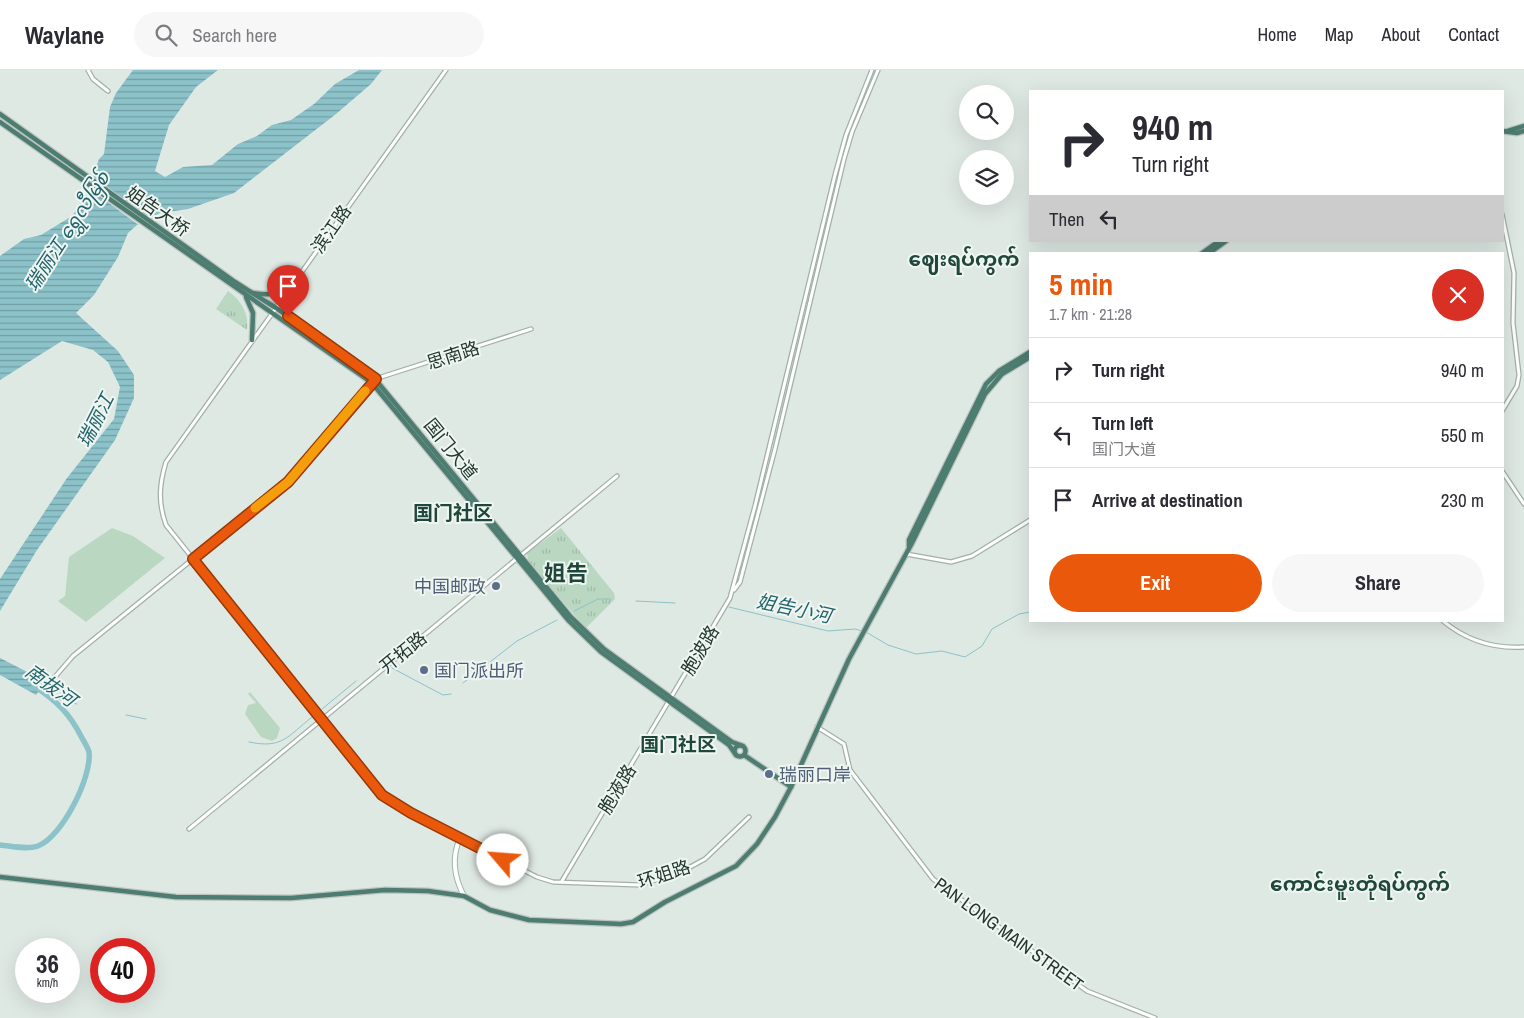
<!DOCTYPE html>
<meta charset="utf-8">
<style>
body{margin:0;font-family:"Archivo Narrow","Noto Sans SC","Noto Sans Myanmar",sans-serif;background:#f7f7f7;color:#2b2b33;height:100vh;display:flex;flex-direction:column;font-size:19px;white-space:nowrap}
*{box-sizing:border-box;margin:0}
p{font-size:16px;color:#7c7c81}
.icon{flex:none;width:28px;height:28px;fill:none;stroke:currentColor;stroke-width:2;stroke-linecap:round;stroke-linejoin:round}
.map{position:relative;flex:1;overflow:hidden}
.sheet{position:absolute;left:1029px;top:182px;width:475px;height:370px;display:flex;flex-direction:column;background:#fff;border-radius:0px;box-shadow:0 5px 20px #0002}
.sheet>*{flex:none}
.hud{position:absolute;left:1029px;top:20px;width:475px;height:152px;border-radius:0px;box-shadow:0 5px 20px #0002;background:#fff;color:#2b2b33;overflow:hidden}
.buttons{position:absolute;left:959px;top:15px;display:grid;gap:10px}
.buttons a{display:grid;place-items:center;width:55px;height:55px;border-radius:50%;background:#fff;box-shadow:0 5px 20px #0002;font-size:25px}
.speed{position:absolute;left:15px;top:868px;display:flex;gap:10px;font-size:25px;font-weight:700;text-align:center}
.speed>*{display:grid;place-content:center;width:65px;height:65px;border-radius:50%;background:#fff;box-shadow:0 5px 20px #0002;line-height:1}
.speed small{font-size:12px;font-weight:400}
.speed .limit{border:8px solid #d22;background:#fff;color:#111}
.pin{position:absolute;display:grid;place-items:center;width:42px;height:42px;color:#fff;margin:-51px -21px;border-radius:50% 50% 50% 0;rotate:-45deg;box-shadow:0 0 5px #0007}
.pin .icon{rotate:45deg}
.me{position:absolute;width:55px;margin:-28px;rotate:297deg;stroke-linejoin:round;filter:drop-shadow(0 0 4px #0008)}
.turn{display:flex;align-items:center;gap:18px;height:105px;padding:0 20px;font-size:22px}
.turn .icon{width:65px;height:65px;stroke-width:2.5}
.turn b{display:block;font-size:35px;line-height:42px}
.then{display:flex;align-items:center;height:48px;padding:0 20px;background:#0003;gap:10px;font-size:19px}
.round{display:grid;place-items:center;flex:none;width:52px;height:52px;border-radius:26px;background:#f7f7f7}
.overview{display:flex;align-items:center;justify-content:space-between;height:85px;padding:0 20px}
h1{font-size:30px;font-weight:700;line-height:38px;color:#ea580c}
.primary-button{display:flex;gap:10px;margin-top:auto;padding:10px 20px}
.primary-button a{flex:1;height:58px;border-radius:30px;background:#ea580c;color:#fff;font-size:20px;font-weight:700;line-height:58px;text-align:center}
.primary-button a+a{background:#f7f7f7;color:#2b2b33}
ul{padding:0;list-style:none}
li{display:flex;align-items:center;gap:15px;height:65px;padding:0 20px;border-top:1px solid #e1e1e2}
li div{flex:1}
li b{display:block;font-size:19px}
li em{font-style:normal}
header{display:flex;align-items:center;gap:30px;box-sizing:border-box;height:70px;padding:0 25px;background:#fff;border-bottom:1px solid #e1e1e2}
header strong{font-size:24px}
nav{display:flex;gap:28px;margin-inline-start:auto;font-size:18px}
.search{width:350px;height:45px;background:#f7f7f7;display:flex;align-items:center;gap:12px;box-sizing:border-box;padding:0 18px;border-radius:28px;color:#7c7c81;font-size:19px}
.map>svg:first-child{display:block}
.grass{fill:#bad8c1}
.park{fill:url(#park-tufts)}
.water{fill:url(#water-rules)}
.pier{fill:#dfe9e4}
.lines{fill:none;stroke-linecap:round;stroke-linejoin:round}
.stream{stroke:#8cc2c9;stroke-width:1}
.river{stroke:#8cc2c9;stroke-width:5.5}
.tertiary-casing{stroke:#a3b0aa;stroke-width:5.5}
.secondary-casing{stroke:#a0b3ab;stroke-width:6}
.trunk-casing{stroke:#bdc3c1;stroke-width:7}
.tertiary{stroke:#fff;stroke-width:3}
.secondary{stroke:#fff;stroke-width:4}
.trunk{stroke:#4c7d70;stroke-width:4.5}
.route-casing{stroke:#983908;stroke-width:12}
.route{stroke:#ea580c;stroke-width:9}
.slow{stroke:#f59e0b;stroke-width:9}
.service-dot{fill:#5c6f8a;stroke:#eff6f2;stroke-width:2}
.labels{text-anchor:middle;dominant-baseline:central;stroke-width:4;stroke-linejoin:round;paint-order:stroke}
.street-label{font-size:18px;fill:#223730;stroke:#eff6f2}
.service-label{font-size:18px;fill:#4e5e75;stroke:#eff6f2;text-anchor:start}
.water-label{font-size:19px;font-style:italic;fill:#23636c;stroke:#eff6f2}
.neighbourhood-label{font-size:19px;font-weight:bold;fill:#20473c;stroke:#eff6f2}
.quarter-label{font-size:20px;font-weight:bold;fill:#20473c;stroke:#eff6f2}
.district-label{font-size:22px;font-weight:bold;fill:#20473c;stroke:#eff6f2}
</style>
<header>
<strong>Waylane</strong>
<div class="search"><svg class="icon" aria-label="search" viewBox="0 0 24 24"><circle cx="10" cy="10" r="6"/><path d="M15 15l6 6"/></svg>Search here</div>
<nav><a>Home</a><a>Map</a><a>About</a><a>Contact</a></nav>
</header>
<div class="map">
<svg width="1524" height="948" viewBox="0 0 1524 948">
<defs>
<pattern id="park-tufts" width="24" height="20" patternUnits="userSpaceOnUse" patternTransform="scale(1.25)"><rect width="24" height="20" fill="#bad8c1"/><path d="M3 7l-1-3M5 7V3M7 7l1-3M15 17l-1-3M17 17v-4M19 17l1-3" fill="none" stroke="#a0baa6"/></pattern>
<pattern id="water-rules" width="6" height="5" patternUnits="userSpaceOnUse" patternTransform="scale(1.25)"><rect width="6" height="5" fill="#8cc2c9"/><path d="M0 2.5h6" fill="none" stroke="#729ea4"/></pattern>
</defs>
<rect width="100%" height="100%" fill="#dfe9e4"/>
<g class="grass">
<path d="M112,458L133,466L165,488L86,552L58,531L65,526L69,487Z"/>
<path d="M250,622L280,658L277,668L272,671L261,667L245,644L248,635L256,633L248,624Z"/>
</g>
<g class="park">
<path d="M228,221C242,231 249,244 247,260L216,239Z"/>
<path d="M561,458L614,523L615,529L586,558L528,492L527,483Z"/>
</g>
<g class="water">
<path d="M133,0H218L196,17L169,55L155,101L165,107L183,97L212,95L238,74L257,66L272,55L291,50L314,34L335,14L359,0H382L371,14L336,44L234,123L188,139L160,143L137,155L128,163L118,187L94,225L76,243L118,281L134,305V328L115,370L37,480L0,541V509L67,408L114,349L120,317L108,292L93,280L62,271L0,310V186L24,169L41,165L72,146L87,124L99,89L104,84L110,37L116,23Z"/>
<path d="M0,588L47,612L36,625L0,605Z"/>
</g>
<path class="pier" d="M90,106L152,150L140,156L87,117Z"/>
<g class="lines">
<g class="stream">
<path d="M636,531L675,533"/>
<path d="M729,537L828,561L855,559L862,561"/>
<path d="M574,541L598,529H611"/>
<path d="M866,562L888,575L916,584L942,581L965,587L982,576L992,559L1019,544L1030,542"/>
<path d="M392,598L443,625L451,624"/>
<path d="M463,613L517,571L557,550"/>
<path d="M50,627L77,634"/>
<path d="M322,639L356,611"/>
<path d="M126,645L146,649"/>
<path d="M249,672C282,679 287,667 312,647"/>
</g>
<path class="river" d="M0,775C11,776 27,780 38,776C62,767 92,707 89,682C88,678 85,673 82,668C70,644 57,631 34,616"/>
<defs>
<g id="tertiary">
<path d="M88,0L93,9L108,21"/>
<path d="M446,0L166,392C159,415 158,433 166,455L382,725L411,743L537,807L553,812L640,815L681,802L705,789L749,747"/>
<path d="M1502,144L1514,203L1513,253L1519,305L1517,316L1502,341"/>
<path d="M1502,401L1524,434"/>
<path d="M906,484L951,492L972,486L1030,450"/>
<path d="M734,520L740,512L775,379L844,89L852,62L878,0"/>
<path d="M1443,551C1466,570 1494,579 1524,577"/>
<path d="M54,608L73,586L288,412L375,309L531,259"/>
<path d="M817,657L844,674L850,700L933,809L1087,921L1155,948"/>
<path d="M189,759L617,406"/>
<path d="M562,811L730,528L755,436L835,105L846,65L872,0"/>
</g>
<path id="secondary" d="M460,768C451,788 454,807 464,826"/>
<g id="trunk">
<path d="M0,44L235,212L276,238L375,309L570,546L604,579L732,672L743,676"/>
<path d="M0,52L372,313L569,551L601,582L729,675L736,685"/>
<path d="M1502,61L1517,63L1524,61"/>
<path d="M1508,61L1524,56"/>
<path d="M1201,184L1219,171"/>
<path d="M1208,184L1226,171"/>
<path d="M253,223C270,226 278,224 292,215"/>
<path d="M246,227L253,243L252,270"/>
<path d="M909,477V470L986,314L999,301L1030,282"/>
<circle cx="740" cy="681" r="5.5"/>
<path d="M744,685L791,717"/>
<path d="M0,807L176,827L291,828L385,820L428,821L464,826L490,840L529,850L621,854L633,852L665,832L736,796L757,774L775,747L791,717L849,589L912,473L985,324L1002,304L1030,287"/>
</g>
</defs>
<use href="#tertiary" class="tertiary-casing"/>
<use href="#secondary" class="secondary-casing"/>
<use href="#trunk" class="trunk-casing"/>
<use href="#tertiary" class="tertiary"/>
<use href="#secondary" class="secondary"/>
<use href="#trunk" class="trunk"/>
</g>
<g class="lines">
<defs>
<path id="route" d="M288,246L376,309L288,412L193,489L382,725L411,743L503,790"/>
</defs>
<use href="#route" class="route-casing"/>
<use href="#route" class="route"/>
<path class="slow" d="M255,438L288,412L365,321"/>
</g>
<g class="service-dot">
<circle cx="496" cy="516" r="5"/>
<circle cx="424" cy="600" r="5"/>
<circle cx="769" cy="704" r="5"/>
</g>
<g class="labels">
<g class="street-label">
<text transform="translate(158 141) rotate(35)">姐告大桥</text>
<text transform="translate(331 159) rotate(-55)">滨江路</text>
<text transform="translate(453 285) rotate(-18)">思南路</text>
<text transform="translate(451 379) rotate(51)">国门大道</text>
<text transform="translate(700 580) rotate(-59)">胞波路</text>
<text transform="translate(403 582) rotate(-39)">开拓路</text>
<text transform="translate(617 719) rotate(-59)">胞液路</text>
<text transform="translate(664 804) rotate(-18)">环姐路</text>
<text transform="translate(1009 864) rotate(36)">PAN LONG MAIN STREET</text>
</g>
<g class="service-label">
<text x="486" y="516" text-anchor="end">中国邮政</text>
<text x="434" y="600">国门派出所</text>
<text x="779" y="704">瑞丽口岸</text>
</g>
<g class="water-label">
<text transform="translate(67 161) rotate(-57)">瑞丽江 ရွှေလီမြစ်</text>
<text transform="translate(95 350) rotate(-63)">瑞丽江</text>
<text transform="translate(794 538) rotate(12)">姐告小河</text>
<text transform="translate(51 615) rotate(36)">南拔河</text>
</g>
<g class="neighbourhood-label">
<text x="678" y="674">国门社区</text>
</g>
<g class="quarter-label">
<text x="964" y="188">ဈေးရပ်ကွက်</text>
<text x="453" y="442">国门社区</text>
<text x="1360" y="813">ကောင်းမူးတုံရပ်ကွက်</text>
</g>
<g class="district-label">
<text x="566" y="503">姐告</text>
</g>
</g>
</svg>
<div class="buttons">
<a><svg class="icon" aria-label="search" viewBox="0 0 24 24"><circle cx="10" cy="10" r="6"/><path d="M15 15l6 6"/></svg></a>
<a><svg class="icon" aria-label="layers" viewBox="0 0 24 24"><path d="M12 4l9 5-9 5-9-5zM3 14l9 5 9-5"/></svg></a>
</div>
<div class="speed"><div>36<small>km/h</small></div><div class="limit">40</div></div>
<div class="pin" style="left:288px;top:246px;background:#d93025"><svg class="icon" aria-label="arrive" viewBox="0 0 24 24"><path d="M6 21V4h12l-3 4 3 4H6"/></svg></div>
<svg class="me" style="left:503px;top:790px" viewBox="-20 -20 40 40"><circle r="19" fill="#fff"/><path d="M0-13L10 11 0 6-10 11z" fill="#ea580c"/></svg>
<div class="hud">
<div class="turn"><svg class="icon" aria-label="right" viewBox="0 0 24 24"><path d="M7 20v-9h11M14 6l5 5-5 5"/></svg><div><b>940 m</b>Turn right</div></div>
<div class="then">Then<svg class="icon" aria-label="left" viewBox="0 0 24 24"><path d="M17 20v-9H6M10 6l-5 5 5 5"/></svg></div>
</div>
<section class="sheet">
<div class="overview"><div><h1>5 min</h1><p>1.7 km · 21:28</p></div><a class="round" style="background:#d93025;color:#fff"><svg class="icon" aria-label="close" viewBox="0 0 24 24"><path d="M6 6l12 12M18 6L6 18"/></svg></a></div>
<ul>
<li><svg class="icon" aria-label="right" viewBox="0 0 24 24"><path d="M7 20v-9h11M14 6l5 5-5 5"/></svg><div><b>Turn right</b></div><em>940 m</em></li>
<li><svg class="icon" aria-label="left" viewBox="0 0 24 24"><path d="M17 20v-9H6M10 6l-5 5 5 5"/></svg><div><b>Turn left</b><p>国门大道</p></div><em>550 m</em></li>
<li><svg class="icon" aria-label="arrive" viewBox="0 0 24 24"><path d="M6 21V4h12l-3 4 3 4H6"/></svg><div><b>Arrive at destination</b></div><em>230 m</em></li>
</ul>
<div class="primary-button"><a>Exit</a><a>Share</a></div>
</section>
</div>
